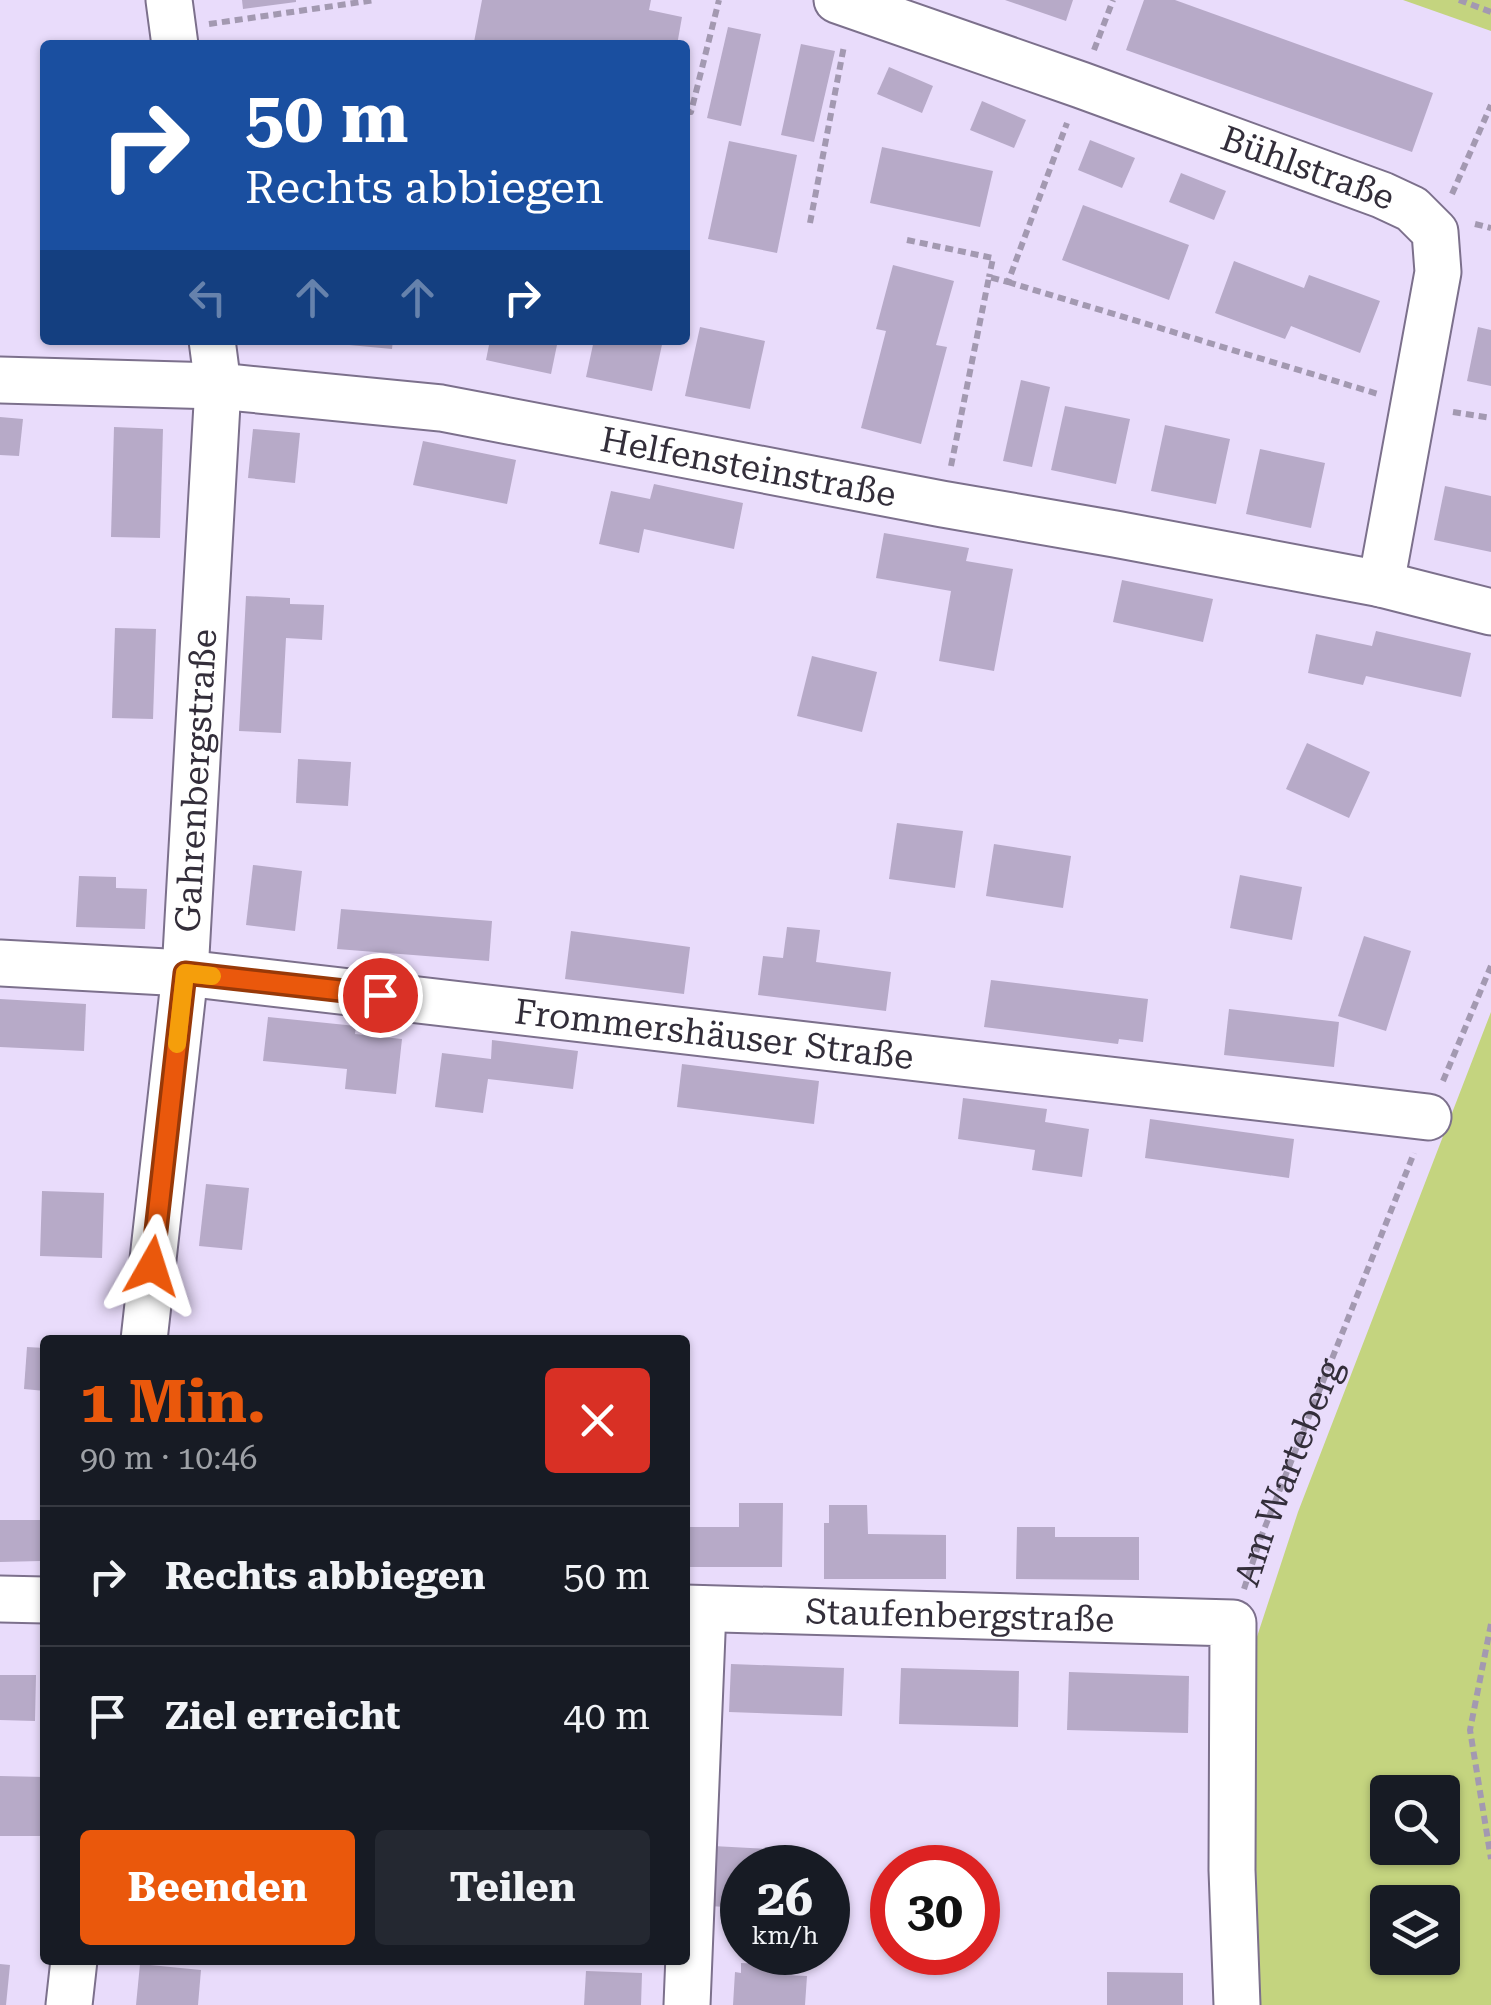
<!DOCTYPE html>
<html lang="de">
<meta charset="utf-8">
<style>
body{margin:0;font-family:"Roboto Serif",serif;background:#242831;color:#f1f3f6;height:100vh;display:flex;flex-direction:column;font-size:38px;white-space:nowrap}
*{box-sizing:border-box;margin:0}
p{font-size:32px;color:#9ea1a6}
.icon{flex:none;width:55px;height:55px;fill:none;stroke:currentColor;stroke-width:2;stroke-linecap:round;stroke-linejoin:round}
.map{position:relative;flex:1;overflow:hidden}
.panel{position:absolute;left:40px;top:1335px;width:650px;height:630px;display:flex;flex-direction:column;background:#171b24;border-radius:10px;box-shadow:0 2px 8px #0004}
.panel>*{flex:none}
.top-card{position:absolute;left:40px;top:40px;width:650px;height:305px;border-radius:10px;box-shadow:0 2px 8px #0004;background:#1a4fa0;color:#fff;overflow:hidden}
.fabs{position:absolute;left:1370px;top:1775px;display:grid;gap:20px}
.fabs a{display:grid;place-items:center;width:90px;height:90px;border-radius:10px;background:#171b24;box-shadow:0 2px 8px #0004;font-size:50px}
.speed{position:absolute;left:720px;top:1845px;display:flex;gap:20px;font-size:50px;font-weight:700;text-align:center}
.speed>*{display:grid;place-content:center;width:130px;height:130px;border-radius:50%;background:#171b24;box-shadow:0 2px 8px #0004;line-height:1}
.speed small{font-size:25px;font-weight:400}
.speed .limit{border:15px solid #d22;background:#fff;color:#111}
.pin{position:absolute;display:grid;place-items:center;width:85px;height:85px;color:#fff;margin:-42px;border:5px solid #fff;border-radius:50%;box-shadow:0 2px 10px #0007}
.me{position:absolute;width:110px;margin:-55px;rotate:6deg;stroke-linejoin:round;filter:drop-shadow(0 0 8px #0008)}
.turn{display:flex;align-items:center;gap:35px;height:210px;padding:0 40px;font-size:45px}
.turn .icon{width:130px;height:130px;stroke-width:2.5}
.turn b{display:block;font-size:70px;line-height:85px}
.lanes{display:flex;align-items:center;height:95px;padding:0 40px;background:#0003;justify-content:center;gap:50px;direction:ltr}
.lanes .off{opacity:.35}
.round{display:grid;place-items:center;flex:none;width:105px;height:105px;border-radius:10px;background:#242831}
.summary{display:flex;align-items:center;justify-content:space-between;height:170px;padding:0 40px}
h1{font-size:60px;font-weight:700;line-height:75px;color:#ea580c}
.primary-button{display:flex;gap:20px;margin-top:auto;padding:20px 40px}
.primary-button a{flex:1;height:115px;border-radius:10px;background:#ea580c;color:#fff;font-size:40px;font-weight:700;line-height:115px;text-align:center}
.primary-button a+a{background:#242831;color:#f1f3f6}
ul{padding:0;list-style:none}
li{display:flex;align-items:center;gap:30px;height:140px;padding:0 40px;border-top:2px solid #363941}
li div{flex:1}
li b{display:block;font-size:38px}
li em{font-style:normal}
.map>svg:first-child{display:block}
.green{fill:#c4d47f;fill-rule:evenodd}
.building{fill:#b7aac8}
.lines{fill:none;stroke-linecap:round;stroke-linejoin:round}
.minor-casing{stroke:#7c708c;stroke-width:49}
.path{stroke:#a399b1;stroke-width:6;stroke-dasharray:8 5;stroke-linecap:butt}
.minor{stroke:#fff;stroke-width:45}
.route-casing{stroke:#983908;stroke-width:25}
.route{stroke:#ea580c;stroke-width:18}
.slow{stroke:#f59e0b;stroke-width:18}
.labels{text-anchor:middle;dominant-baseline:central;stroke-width:9;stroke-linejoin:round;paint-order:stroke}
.street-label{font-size:35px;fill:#332e3a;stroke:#e9dcfb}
</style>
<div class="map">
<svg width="1491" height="2005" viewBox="0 0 1491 2005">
<rect width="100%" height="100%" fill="#e9dcfb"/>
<g class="green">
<path d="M1403,0H1491V31Z"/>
<path d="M1491,1012V2005H1260L1250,1658L1298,1512ZM1388,1792H1442V1848H1388ZM1388,1902H1442V1958H1388Z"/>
</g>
<g class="building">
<path d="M242,0H296V2L243,9Z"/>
<path d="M482,0H651L649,10L682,17L677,45H490L474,42Z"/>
<path d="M1005,0H1073L1066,21Z"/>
<path d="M1144,0H1175L1433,93L1412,152L1126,50Z"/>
<path d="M728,27L761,34L741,126L707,118Z"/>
<path d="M801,44L835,51L814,142L781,135Z"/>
<path d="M889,67L933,86L922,113L877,94Z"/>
<path d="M982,101L1026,120L1014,148L970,130Z"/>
<path d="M1090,140L1135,158L1122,188L1078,170Z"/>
<path d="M729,141L797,155L777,253L708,239Z"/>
<path d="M882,147L993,171L980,227L870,203Z"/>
<path d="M1181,173L1226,191L1214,220L1169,202Z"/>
<path d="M1083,205L1189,245L1169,300L1062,260Z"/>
<path d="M1234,261L1304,288L1309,275L1380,301L1360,353L1291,326L1285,339L1215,313Z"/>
<path d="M893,265L954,281L936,345L947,347L921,444L861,428L886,331L876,329Z"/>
<path d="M700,327L765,341L750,409L685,396Z"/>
<path d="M1478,327L1491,330V386L1467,381Z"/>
<path d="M329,340H393L392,349L328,343Z"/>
<path d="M490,340H558L551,374L486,360Z"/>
<path d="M594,340H663L652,391L586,377Z"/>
<path d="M1021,380L1050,387L1032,467L1003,461Z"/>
<path d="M1065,406L1130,419L1116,484L1051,470Z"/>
<path d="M0,417L23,419L19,456L0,455Z"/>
<path d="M1165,425L1230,439L1216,504L1151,491Z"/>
<path d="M114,427L163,429L160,538L111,537Z"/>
<path d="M253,429L300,433L295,483L248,478Z"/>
<path d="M423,441L516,460L507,504L413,485Z"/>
<path d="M1260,449L1325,463L1311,528L1246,514Z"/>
<path d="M654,484L743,503L734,549L644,529L639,553L599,544L611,491L650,499Z"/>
<path d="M1445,486L1491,496V552L1434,540Z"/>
<path d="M884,533L969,548L966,561L1013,569L994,671L939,661L951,591L876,578Z"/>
<path d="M1122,580L1213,599L1203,642L1113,622Z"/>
<path d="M246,596L290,598V604L324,605L322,640L286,638L281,733L239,731Z"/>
<path d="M115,628L156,629L153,719L112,718Z"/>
<path d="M1376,631L1471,653L1461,697L1366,676L1363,685L1308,673L1316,634L1372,646Z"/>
<path d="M812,656L877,672L862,732L797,716Z"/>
<path d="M1307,743L1370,772L1349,818L1286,789Z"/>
<path d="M298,759L351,762L348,806L296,803Z"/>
<path d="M897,823L963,831L955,888L889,879Z"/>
<path d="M994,844L1071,856L1063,908L986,896Z"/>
<path d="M253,865L302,871L295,931L246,925Z"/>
<path d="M1240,875L1302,887L1292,940L1230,928Z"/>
<path d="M79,876L116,877V888L147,889L145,929L76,927Z"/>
<path d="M341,909L492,921L489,961L337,949Z"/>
<path d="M787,927L820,930L816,962L891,972L886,1011L758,995L763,956L783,958Z"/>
<path d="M571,931L690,947L684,994L565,979Z"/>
<path d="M1364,936L1411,951L1386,1031L1338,1016Z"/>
<path d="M991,980L1148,999L1143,1042L1119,1039L1118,1044L984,1027Z"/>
<path d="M0,999L86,1004L84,1051L0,1047Z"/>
<path d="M1229,1009L1339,1022L1334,1067L1224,1055Z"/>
<path d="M268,1017L356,1026L355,1034L402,1039L396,1094L345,1089L347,1069L263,1061Z"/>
<path d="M492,1040L578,1051L573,1089L488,1079L483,1113L435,1107L442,1053L491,1059Z"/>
<path d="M682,1064L819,1081L814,1124L677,1107Z"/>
<path d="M963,1098L1047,1109L1045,1122L1089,1129L1082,1177L1032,1170L1035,1150L958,1139Z"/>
<path d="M1150,1119L1294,1139L1289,1178L1145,1158Z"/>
<path d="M206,1184L249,1188L242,1250L199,1246Z"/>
<path d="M42,1191L104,1193L102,1258L40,1256Z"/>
<path d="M27,1347L45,1348V1391L24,1389Z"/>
<path d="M739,1503H783L782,1567H685V1527H739Z"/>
<path d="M829,1505H867L868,1534L946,1535V1579H824V1523H829Z"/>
<path d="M0,1520H40V1561L0,1562Z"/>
<path d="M1017,1527H1055V1537H1139V1580L1016,1579Z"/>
<path d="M731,1664L844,1668L842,1716L729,1712Z"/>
<path d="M901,1668L1019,1671L1018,1727L899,1724Z"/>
<path d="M1069,1672L1189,1676L1188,1733L1067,1730Z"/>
<path d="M0,1675H36L35,1721L0,1720Z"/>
<path d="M0,1776L45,1777L44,1836H0Z"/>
<path d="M713,1846L771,1849L770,1868H742V1908L709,1906Z"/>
<path d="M741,1963L786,1965V1975L807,1976L805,2005H733L735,1972L741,1973Z"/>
<path d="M0,1964L10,1965L6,2005H0Z"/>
<path d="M140,1964L201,1970L198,2005H136Z"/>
<path d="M586,1971L642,1973L641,2005H584Z"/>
<path d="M1107,1972L1183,1973V2005H1107Z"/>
</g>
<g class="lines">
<defs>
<g id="minor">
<path d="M169,0L175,45"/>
<path id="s2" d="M837,0L1081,85L1382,195L1412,209L1435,232L1438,272L1381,584"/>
<path id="s3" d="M0,380L218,386L441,408L942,504L1115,534L1381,584L1491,612"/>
<path id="s4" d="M0,963L185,973L1428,1117"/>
<path id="s5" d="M144,1340L185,973L218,386L212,340"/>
<path d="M0,1599L45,1600"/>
<path id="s6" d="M685,1608L1233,1623L1232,1870L1237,2005"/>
<path d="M69,2005L74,1960"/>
<path d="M687,2005L703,1609"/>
</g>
</defs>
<use href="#minor" class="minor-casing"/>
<g class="path">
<path d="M1459,0L1491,12"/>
<path d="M209,24L375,0"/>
<path d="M1094,50L1113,0"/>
<path d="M685,111L691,112L719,0"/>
<path d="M1452,194L1491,105"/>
<path d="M810,223L844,46"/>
<path d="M1475,224L1491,228"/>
<path d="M907,240L993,258L989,277"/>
<path d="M1008,282L1378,394"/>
<path d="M1453,412L1491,418"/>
<path d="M951,466L989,277L1008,282L1067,123"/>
<path d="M1443,1081L1491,966"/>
<path id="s1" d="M1244,1589L1261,1537L1414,1153"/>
<path d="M1491,1624L1470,1730L1491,1859"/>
</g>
<use href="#minor" class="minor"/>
</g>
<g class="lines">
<defs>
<path id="route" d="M152,1266L185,973L380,995"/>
</defs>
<use href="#route" class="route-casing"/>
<use href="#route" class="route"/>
<path class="slow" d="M177,1044L185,973L212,976"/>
</g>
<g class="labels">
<g class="street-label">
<text stroke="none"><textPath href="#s2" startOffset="500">Bühlstraße</textPath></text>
<text stroke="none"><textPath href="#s3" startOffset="755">Helfensteinstraße</textPath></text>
<text stroke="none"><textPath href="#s5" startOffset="562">Gahrenbergstraße</textPath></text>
<text stroke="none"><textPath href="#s4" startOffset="718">Frommershäuser Straße</textPath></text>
<text stroke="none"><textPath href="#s1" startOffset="125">Am Warteberg</textPath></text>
<text stroke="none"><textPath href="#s6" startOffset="275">Staufenbergstraße</textPath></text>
</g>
</g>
</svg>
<div class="fabs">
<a><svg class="icon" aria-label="search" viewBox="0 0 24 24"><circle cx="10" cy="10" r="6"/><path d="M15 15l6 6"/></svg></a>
<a><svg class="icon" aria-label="layers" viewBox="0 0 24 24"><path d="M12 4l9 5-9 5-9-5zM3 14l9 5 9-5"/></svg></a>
</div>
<div class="speed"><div>26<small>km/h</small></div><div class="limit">30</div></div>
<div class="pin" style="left:380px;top:995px;background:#d93025"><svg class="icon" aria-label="arrive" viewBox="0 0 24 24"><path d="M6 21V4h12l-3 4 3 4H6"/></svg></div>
<svg class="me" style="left:152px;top:1266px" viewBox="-20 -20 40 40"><path d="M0-17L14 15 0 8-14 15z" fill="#ea580c" stroke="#fff" stroke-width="4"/></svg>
<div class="top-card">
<div class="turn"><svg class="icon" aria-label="right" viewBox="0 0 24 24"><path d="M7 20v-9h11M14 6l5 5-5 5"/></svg><div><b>50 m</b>Rechts abbiegen</div></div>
<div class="lanes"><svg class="icon off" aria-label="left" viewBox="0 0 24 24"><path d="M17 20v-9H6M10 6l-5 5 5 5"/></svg><svg class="icon off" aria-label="ahead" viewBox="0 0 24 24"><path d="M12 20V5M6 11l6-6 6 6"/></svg><svg class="icon off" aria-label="ahead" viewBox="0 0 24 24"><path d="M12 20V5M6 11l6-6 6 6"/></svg><svg class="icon" aria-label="right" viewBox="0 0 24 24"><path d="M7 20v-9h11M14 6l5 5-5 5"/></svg></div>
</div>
<section class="panel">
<div class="summary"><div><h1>1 Min.</h1><p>90 m · 10:46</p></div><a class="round" style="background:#d93025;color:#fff"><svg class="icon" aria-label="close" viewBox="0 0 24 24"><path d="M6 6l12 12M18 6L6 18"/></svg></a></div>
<ul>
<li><svg class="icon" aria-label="right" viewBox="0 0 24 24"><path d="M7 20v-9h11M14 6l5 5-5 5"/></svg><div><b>Rechts abbiegen</b></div><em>50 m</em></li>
<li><svg class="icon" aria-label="arrive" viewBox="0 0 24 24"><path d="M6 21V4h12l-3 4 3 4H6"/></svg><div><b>Ziel erreicht</b></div><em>40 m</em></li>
</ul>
<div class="primary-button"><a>Beenden</a><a>Teilen</a></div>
</section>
</div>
